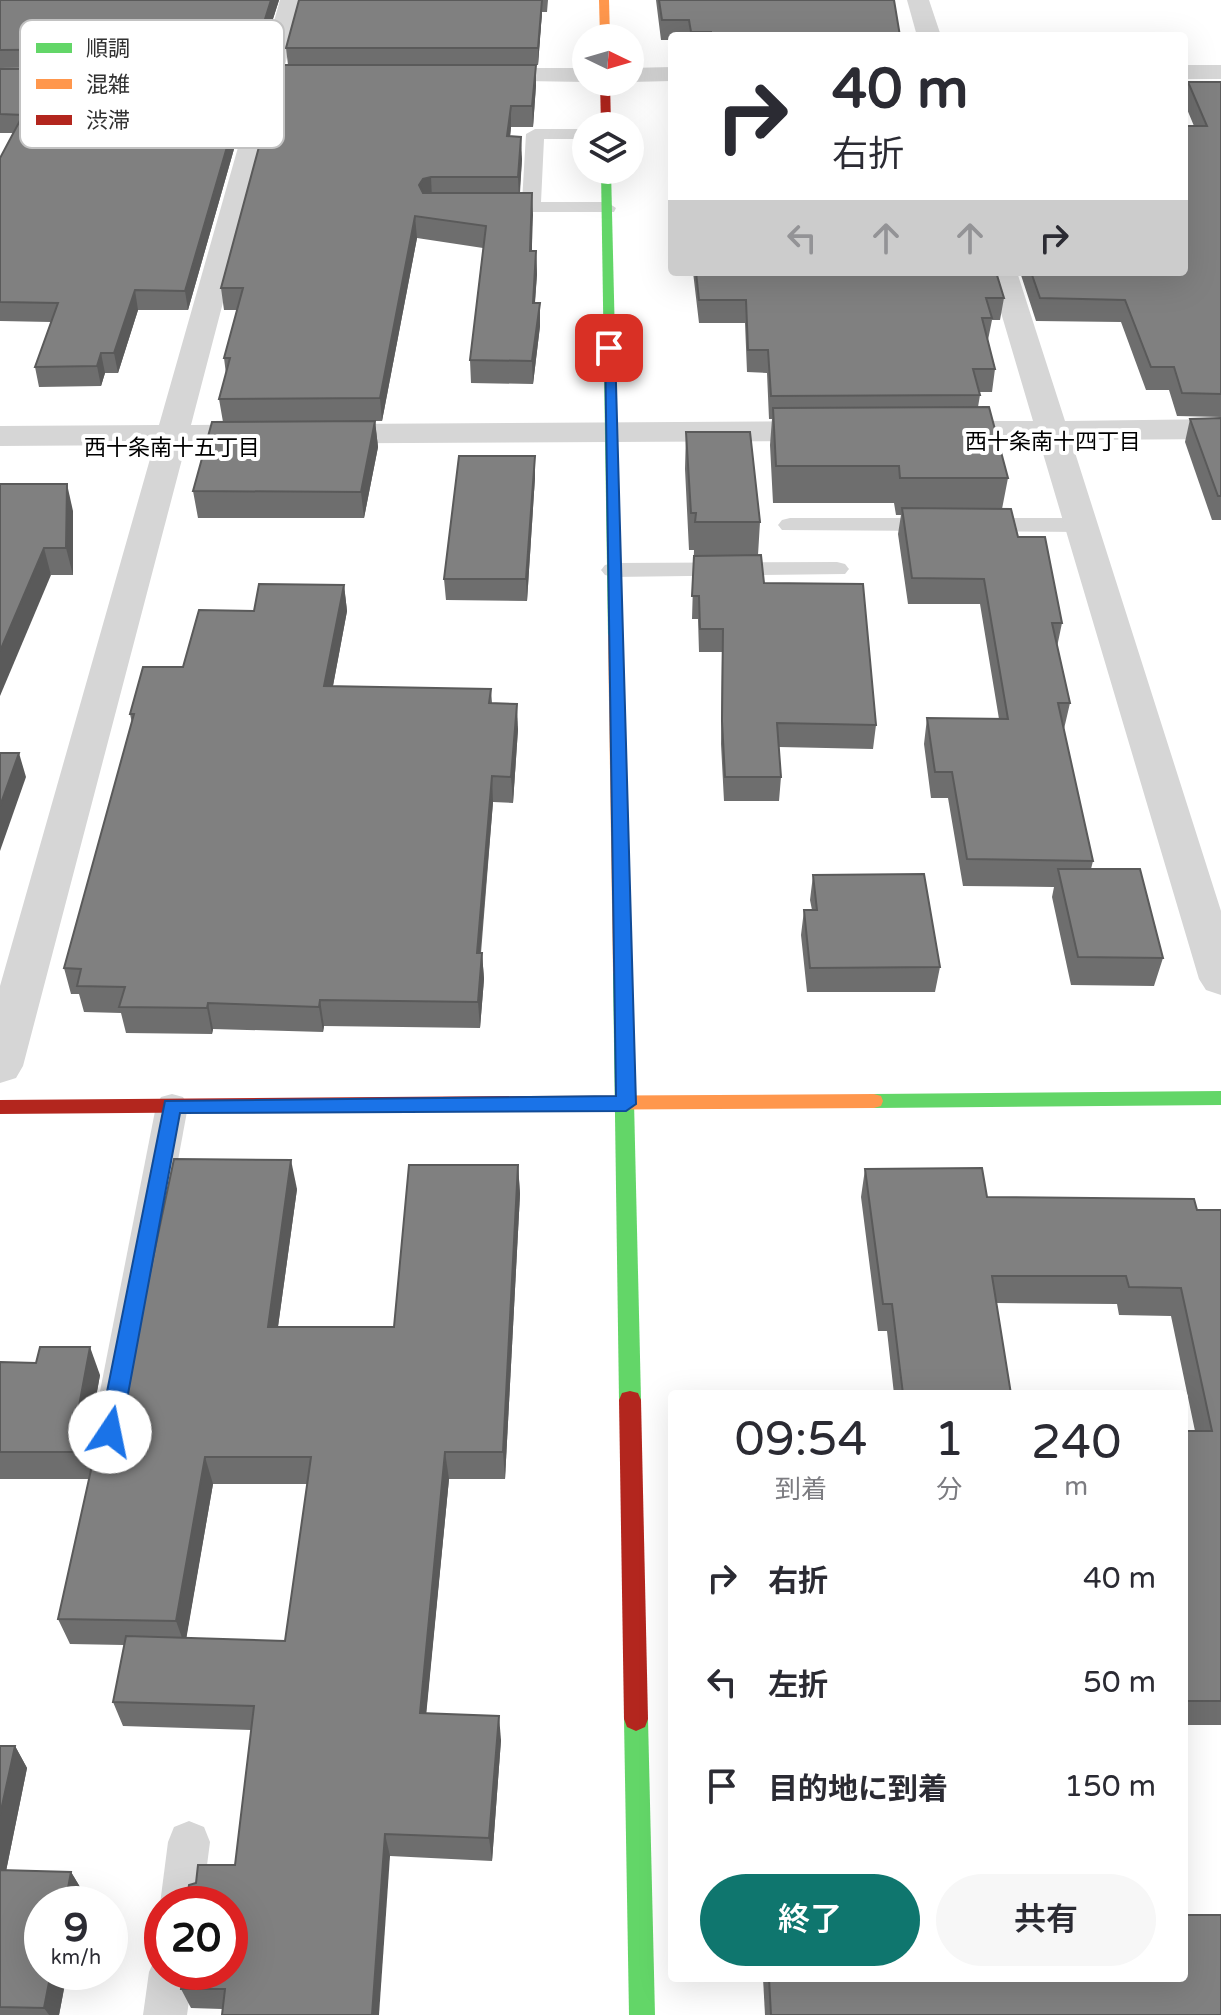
<!DOCTYPE html>
<html lang="ja">
<meta charset="utf-8">
<style>
body{margin:0;font-family:"Varela Round","Noto Sans JP",sans-serif;background:#f7f7f7;color:#2b2b33;height:100vh;display:flex;flex-direction:column;font-size:30px;white-space:nowrap}
*{box-sizing:border-box;margin:0}
p{font-size:26px;color:#7c7c81}
.icon{flex:none;width:44px;height:44px;fill:none;stroke:currentColor;stroke-width:2;stroke-linecap:round;stroke-linejoin:round}
.map{position:relative;flex:1;overflow:hidden}
.panel{position:absolute;left:668px;top:1390px;width:520px;height:592px;display:flex;flex-direction:column;background:#fff;border-radius:8px;box-shadow:0 8px 32px #0002}
.panel>*{flex:none}
.top-card{position:absolute;left:668px;top:32px;width:520px;height:244px;border-radius:8px;box-shadow:0 8px 32px #0002;background:#fff;color:#2b2b33;overflow:hidden}
.needle{width:52px;rotate:95deg}
.fabs{position:absolute;left:572px;top:24px;display:grid;gap:16px}
.fabs a{display:grid;place-items:center;width:72px;height:72px;border-radius:50%;background:#fff;box-shadow:0 8px 32px #0002;font-size:40px}
.speed{position:absolute;left:24px;top:1886px;display:flex;gap:16px;font-size:40px;font-weight:700;text-align:center}
.speed>*{display:grid;place-content:center;width:104px;height:104px;border-radius:50%;background:#fff;box-shadow:0 8px 32px #0002;line-height:1}
.speed small{font-size:20px;font-weight:400}
.speed .limit{border:12px solid #d22;background:#fff;color:#111}
.pin{position:absolute;display:grid;place-items:center;width:68px;height:68px;color:#fff;margin:-34px;border-radius:16px;box-shadow:0 4px 12px #0006}
.me{position:absolute;width:88px;margin:-44px;rotate:11deg;stroke-linejoin:round;filter:drop-shadow(0 0 6px #0008)}
.turn{display:flex;align-items:center;gap:28px;height:168px;padding:0 32px;font-size:36px}
.turn .icon{width:104px;height:104px;stroke-width:2.5}
.turn b{display:block;font-size:56px;line-height:68px}
.lanes{display:flex;align-items:center;height:76px;padding:0 32px;background:#0003;justify-content:center;gap:40px;direction:ltr}
.lanes .off{opacity:.35}
.eta{display:flex;justify-content:space-evenly;align-items:center;height:136px;text-align:center}
.eta b{font-size:48px;font-weight:600;line-height:56px}
.primary-button{display:flex;gap:16px;margin-top:auto;padding:16px 32px}
.primary-button a{flex:1;height:92px;border-radius:48px;background:#0f766e;color:#fff;font-size:32px;font-weight:600;line-height:92px;text-align:center}
.primary-button a+a{background:#f7f7f7;color:#2b2b33}
ul{padding:0;list-style:none}
li{display:flex;align-items:center;gap:24px;height:104px;padding:0 32px}
li div{flex:1}
li b{display:block;font-size:30px}
li em{font-style:normal}
.map>svg:first-child{display:block}
.lines{fill:none;stroke-linecap:round;stroke-linejoin:round}
.lane{fill:#d6d6d6;fill-rule:evenodd}
.street{fill:#d6d6d6;fill-rule:evenodd}
.fast{fill:#63d668;fill-rule:evenodd}
.slow{fill:#ff974d;fill-rule:evenodd}
.jam{fill:#b3261e;fill-rule:evenodd}
.wall{fill:#6e6e6e;fill-rule:evenodd}
.shaded-wall{fill:#5a5a5a}
.building{fill:#808080;stroke:#5a5a5a;stroke-width:2}
.route{fill:#1a73e8;stroke:#114b97;stroke-width:2}
.labels{text-anchor:middle;dominant-baseline:central;stroke-width:8;stroke-linejoin:round;paint-order:stroke}
.far-neighbourhood-label{font-size:22px;fill:#000;stroke:#fff}
.key{fill:#fff;stroke:#c2c2c2;stroke-width:2}
.key-label{font-size:22px;fill:#323232}
</style>
<div class="map">
<svg width="1221" height="2015" viewBox="0 0 1221 2015">
<rect width="100%" height="100%" fill="#fff"/>
<g class="lines">
<g class="lane">
<path d="M535,129H586V139H544L541,202H607L616,208L614,212H486L484,208L486,204L522,202L526,134Z"/>
<path d="M790,518H1082L1090,520L1094,525L1090,530L1082,532L782,530L778,525L782,520Z"/>
<path d="M837,562L845,564L849,569L845,574L613,577L605,575L601,570L605,565L613,563Z"/>
<path d="M172,1094L183,1097L188,1106L128,1432L123,1443L110,1448L97,1443L92,1432L156,1106L161,1097Z"/>
<path d="M189,1821L204,1827L210,1842L202,1904H162V1910L160,1904L168,1842L174,1827Z"/>
<path d="M162,1954V1972H193L187,2015H143L149,1972L156,1957Z"/>
</g>
<g class="street">
<path d="M280,0H302L191,425L831,421L842,424L847,431L842,438L831,441L186,444L23,1066L16,1078L0,1083V986L154,445L0,446V426L159,425Z"/>
<path d="M907,0H929L941,36H917Z"/>
<rect x="1184" y="65" width="37" height="14"/>
<path d="M672,67V81L630,82H629L630,68Z"/>
<path d="M476,68H586L587,82L467,80L464,75L467,70Z"/>
<path d="M989,272H1017L1065,421L1221,419V439L1071,440L1221,911V995L1206,990L1199,979L1039,440L935,441L924,438L919,431L924,424L935,421H1033Z"/>
</g>
<g class="fast">
<path d="M601,170H611L622,635L615,639L608,635Z"/>
<path d="M622,967L631,973L641,1400L638,1407L630,1409L622,1407L619,1400L613,973Z"/>
<path d="M1221,1091V1105L874,1108L867,1106L865,1101L867,1096L874,1094Z"/>
<path d="M636,1707L645,1711L648,1719L655,2015H629L624,1719L627,1711Z"/>
</g>
<g class="slow">
<path d="M599,0H609L610,38H600Z"/>
<path d="M615,631L622,635L631,973L622,979L613,973L608,635Z"/>
<path d="M874,1094L881,1096L883,1101L881,1106L874,1108L526,1110L519,1108L517,1103L519,1098L526,1096Z"/>
</g>
<g class="jam">
<path d="M600,82H610L611,126H601Z"/>
<path d="M526,1096L533,1098L535,1103L533,1108L526,1110L0,1114V1100Z"/>
<path d="M630,1391L638,1393L641,1400L648,1719L645,1727L636,1731L627,1727L624,1719L619,1400L622,1393Z"/>
</g>
</g>
<g class="wall">
<path d="M0,0H279L258,66L0,68Z"/>
<path d="M299,0H548L547,12H542L538,65H536V85L533,127H511L510,136L522,159L520,193H532V251H536L537,274L535,303L540,326L533,384L471,383L470,360L483,248L417,238L382,421H375L378,447L364,518H198L193,491L223,422L219,399L226,374L224,358L237,310H224L221,288L288,65L286,48Z"/>
<path d="M656,0H894L900,36H672V40H661Z"/>
<path d="M0,69L252,86L188,310H138L118,373H105L101,386L39,387L35,367L51,322L0,321V158L13,133H0Z"/>
<path d="M1188,82H1221V417L1177,416L1169,390H1146L1121,322L1036,321L1020,272H1184L1194,126L1184,102Z"/>
<path d="M693,272H996L1004,298L1000,320H992L988,340L995,369L992,392H979L980,395L978,407L1008,478L1002,509L1062,623L1057,647L1070,703L1064,729L1093,861L1091,869L1163,958L1154,986L1071,985L1052,897L1054,887L963,886L948,798H931L924,744L927,718L999,719L980,604H908L898,534L901,515H896L894,503H773L770,445L772,419H769L767,373L747,372L745,323H699Z"/>
<path d="M1221,418V520H1212L1185,442L1190,419Z"/>
<path d="M686,432L760,522L758,555L764,583L876,725L873,749L779,747L781,777L779,801H724L721,744L722,652H699L698,619H692L694,550H689L685,469Z"/>
<path d="M535,477L527,601L446,600L444,579Z"/>
<path d="M0,484L73,511V575H51Z"/>
<path d="M344,585L347,611L333,686L491,689L492,703L518,729L513,803L493,802L481,953H482L484,979L480,1028L324,1026L323,1032L213,1029L212,1034L126,1033L121,1013L84,1012L79,994H71L64,968L132,723L130,714L183,667L254,611Z"/>
<path d="M813,875L940,967L935,992H807L801,935L804,910H812L810,900Z"/>
<path d="M518,1165L520,1194L505,1479H449L426,1713L501,1740L492,1861L390,1856L222,2009L191,2008L181,1989L235,1865L251,1730L123,1726L113,1702L124,1645L70,1644L58,1619L89,1479H0V1362L100,1375L92,1421L99,1424L116,1417L297,1189L278,1327H394ZM213,1484H307L285,1641L186,1638Z"/>
<path d="M865,1169L987,1197L1197,1210H1221V1725H1184V1431H1195L1171,1316L1119,1315L1117,1304L996,1303L1011,1394H894L887,1331H878L861,1197Z"/>
<path d="M0,1746H15L27,1768L6,1871L71,1872L83,1892L59,2015H0Z"/>
<path d="M763,1978H1184L1221,2015H765Z"/>
</g>
<g class="shaded-wall">
<path d="M271,0H279L258,66L256,48Z"/>
<path d="M542,0V12L538,65V48Z"/>
<path d="M536,65V85L533,127L532,106Z"/>
<path d="M250,68L252,86L188,310L185,291Z"/>
<path d="M511,106V127L508,158L507,136Z"/>
<path d="M521,137L522,159L519,199L518,177Z"/>
<path d="M431,177L432,199L424,201L419,185L423,179Z"/>
<path d="M532,193L533,215L531,274L530,251Z"/>
<path d="M415,216L417,238L382,421L380,398Z"/>
<path d="M536,251L537,274L533,326V303Z"/>
<path d="M135,290L138,310L118,373L114,353Z"/>
<path d="M540,303V326L533,384L532,361Z"/>
<path d="M101,353L105,373L101,386L97,366Z"/>
<path d="M375,421L378,447L364,518L361,492Z"/>
<path d="M535,456V477L527,601L526,579Z"/>
<path d="M67,484L73,511V575L66,548Z"/>
<path d="M44,548L51,575L0,696V651Z"/>
<path d="M344,585L347,611L328,712L324,686Z"/>
<path d="M517,704L518,729L513,803L511,777Z"/>
<path d="M19,753L26,777L0,851V806Z"/>
<path d="M492,776L493,802L478,979L477,953Z"/>
<path d="M482,953L484,979L480,1028L478,1002Z"/>
<path d="M320,1000L324,1026L323,1032L319,1007Z"/>
<path d="M208,1003L213,1029L212,1034L207,1008Z"/>
<path d="M291,1160L297,1189L274,1355L268,1327Z"/>
<path d="M518,1165L520,1194L505,1479L503,1452Z"/>
<path d="M90,1347L100,1375L89,1433L79,1406Z"/>
<path d="M445,1452L449,1479L424,1737L420,1713Z"/>
<path d="M205,1457L213,1484L185,1646L176,1621Z"/>
<path d="M499,1716L501,1740L492,1861L489,1838Z"/>
<path d="M15,1746L27,1768L2,1891L0,1888V1815Z"/>
<path d="M385,1834L390,1856L379,2015H372Z"/>
<path d="M71,1872L83,1892L80,1904H65Z"/>
<path d="M51,1972H67L59,2015H49L44,2008Z"/>
</g>
<g class="building">
<path d="M0,0H271L256,48L0,50Z"/>
<path d="M299,0H542L538,48H286Z"/>
<path d="M659,0H894L900,36H711V32H691L689,20H662Z"/>
<path d="M281,65H536L532,106H511L507,136L521,137L518,177H431L423,179L419,185L423,193H532L530,251H536L533,303H540L532,361L470,360L486,226L415,216L380,398L219,399L230,358H224L243,288H221Z"/>
<path d="M250,68L185,291L135,290L114,353H101L97,366L35,367L58,303L0,302V158L23,115L0,114V69Z"/>
<path d="M1188,82H1221V394L1182,393L1174,367H1151L1125,300L1040,298L1031,272H1184V126H1207Z"/>
<path d="M696,272H996L1004,298H986L992,318H982L995,369H973L980,395L771,396L768,350H748L746,300H699Z"/>
<path d="M989,407L1008,478H900L899,466H776L773,408Z"/>
<path d="M1221,418V496H1218L1190,419Z"/>
<path d="M375,421L361,492L193,491L212,422Z"/>
<path d="M686,432H750L760,522H695L696,513H691Z"/>
<path d="M459,456H535L526,579H444Z"/>
<path d="M0,484H67L66,548H44L0,651Z"/>
<path d="M902,508L1011,509L1018,537H1045L1062,623H1052L1070,703H1058L1093,861L967,859L952,772H935L927,718L1008,719L984,579L912,578Z"/>
<path d="M761,555L764,583L863,584L876,725L777,723L781,777H725L722,721L723,629H700L699,596H692L694,556Z"/>
<path d="M259,584L344,585L324,686L491,689L489,703L517,704L511,777L492,776L477,953H482L478,1002L320,1000L319,1007L208,1003L207,1008L119,1007L125,987L77,986L81,969L64,968L134,714H130L143,667H183L199,610L254,611Z"/>
<path d="M0,753H19L0,806Z"/>
<path d="M1058,869H1140L1163,958L1078,957Z"/>
<path d="M924,874L940,967L810,968L804,910H817L813,875Z"/>
<path d="M174,1159L291,1160L268,1327H394L409,1165H518L503,1452H445L420,1713L499,1716L489,1838L385,1834L372,2015H222L225,1989H181L183,1972H230V1904H186L189,1885L196,1883L198,1865H235L254,1706L113,1702L126,1636L285,1641L311,1457H205L176,1621L58,1619L95,1452H0V1362L36,1363L40,1347H90L79,1406L86,1419L99,1424L116,1417L122,1405Z"/>
<path d="M982,1168L987,1197L1194,1199L1197,1210H1221V1701H1184V1431H1212L1181,1288L1129,1287L1126,1276H992L1011,1394H903L892,1304H883L865,1169Z"/>
<path d="M0,1746H15L0,1815Z"/>
<path d="M0,1870L71,1872L65,1904H42V1972H51L44,2008L0,2007Z"/>
<path d="M1184,1915H1221V2015H771L769,1978H1184Z"/>
</g>
<path class="route" d="M605,345L615,348L636,1104L626,1111L180,1113L121,1432L118,1439L110,1441L102,1439L99,1432L165,1101L616,1096Z"/>
<g class="labels">
<g class="far-neighbourhood-label">
<text x="1053" y="442">西十条南十四丁目</text>
<text x="172" y="448">西十条南十五丁目</text>
</g>
</g>
<rect x="20" y="20" width="264" height="128" rx="12" class="key"/>
<rect x="36" y="43" width="36" height="10" fill="#63d668"/>
<rect x="36" y="79" width="36" height="10" fill="#ff974d"/>
<rect x="36" y="115" width="36" height="10" fill="#b3261e"/>
<g class="key-label">
<text x="86" y="56">順調</text>
<text x="86" y="92">混雑</text>
<text x="86" y="128">渋滞</text>
</g>
</svg>
<div class="fabs">
<a><svg class="needle" viewBox="-14 -14 28 28"><path d="M0-13l5 13h-10z" fill="#e53935"/><path d="M0 13l5-13h-10z" fill="#7c7c81"/></svg></a>
<a><svg class="icon" aria-label="layers" viewBox="0 0 24 24"><path d="M12 4l9 5-9 5-9-5zM3 14l9 5 9-5"/></svg></a>
</div>
<div class="speed"><div>9<small>km/h</small></div><div class="limit">20</div></div>
<div class="pin" style="left:609px;top:348px;background:#d93025"><svg class="icon" aria-label="arrive" viewBox="0 0 24 24"><path d="M6 21V4h12l-3 4 3 4H6"/></svg></div>
<svg class="me" style="left:110px;top:1432px" viewBox="-20 -20 40 40"><circle r="19" fill="#fff"/><path d="M0-13L10 11 0 6-10 11z" fill="#1a73e8"/></svg>
<div class="top-card">
<div class="turn"><svg class="icon" aria-label="right" viewBox="0 0 24 24"><path d="M7 20v-9h11M14 6l5 5-5 5"/></svg><div><b>40 m</b>右折</div></div>
<div class="lanes"><svg class="icon off" aria-label="left" viewBox="0 0 24 24"><path d="M17 20v-9H6M10 6l-5 5 5 5"/></svg><svg class="icon off" aria-label="ahead" viewBox="0 0 24 24"><path d="M12 20V5M6 11l6-6 6 6"/></svg><svg class="icon off" aria-label="ahead" viewBox="0 0 24 24"><path d="M12 20V5M6 11l6-6 6 6"/></svg><svg class="icon" aria-label="right" viewBox="0 0 24 24"><path d="M7 20v-9h11M14 6l5 5-5 5"/></svg></div>
</div>
<section class="panel">
<div class="eta">
<div><b>09:54</b><p>到着</p></div>
<div><b>1</b><p>分</p></div>
<div><b>240</b><p>m</p></div>
</div>
<ul>
<li><svg class="icon" aria-label="right" viewBox="0 0 24 24"><path d="M7 20v-9h11M14 6l5 5-5 5"/></svg><div><b>右折</b></div><em>40 m</em></li>
<li><svg class="icon" aria-label="left" viewBox="0 0 24 24"><path d="M17 20v-9H6M10 6l-5 5 5 5"/></svg><div><b>左折</b></div><em>50 m</em></li>
<li><svg class="icon" aria-label="arrive" viewBox="0 0 24 24"><path d="M6 21V4h12l-3 4 3 4H6"/></svg><div><b>目的地に到着</b></div><em>150 m</em></li>
</ul>
<div class="primary-button"><a>終了</a><a>共有</a></div>
</section>
</div>
